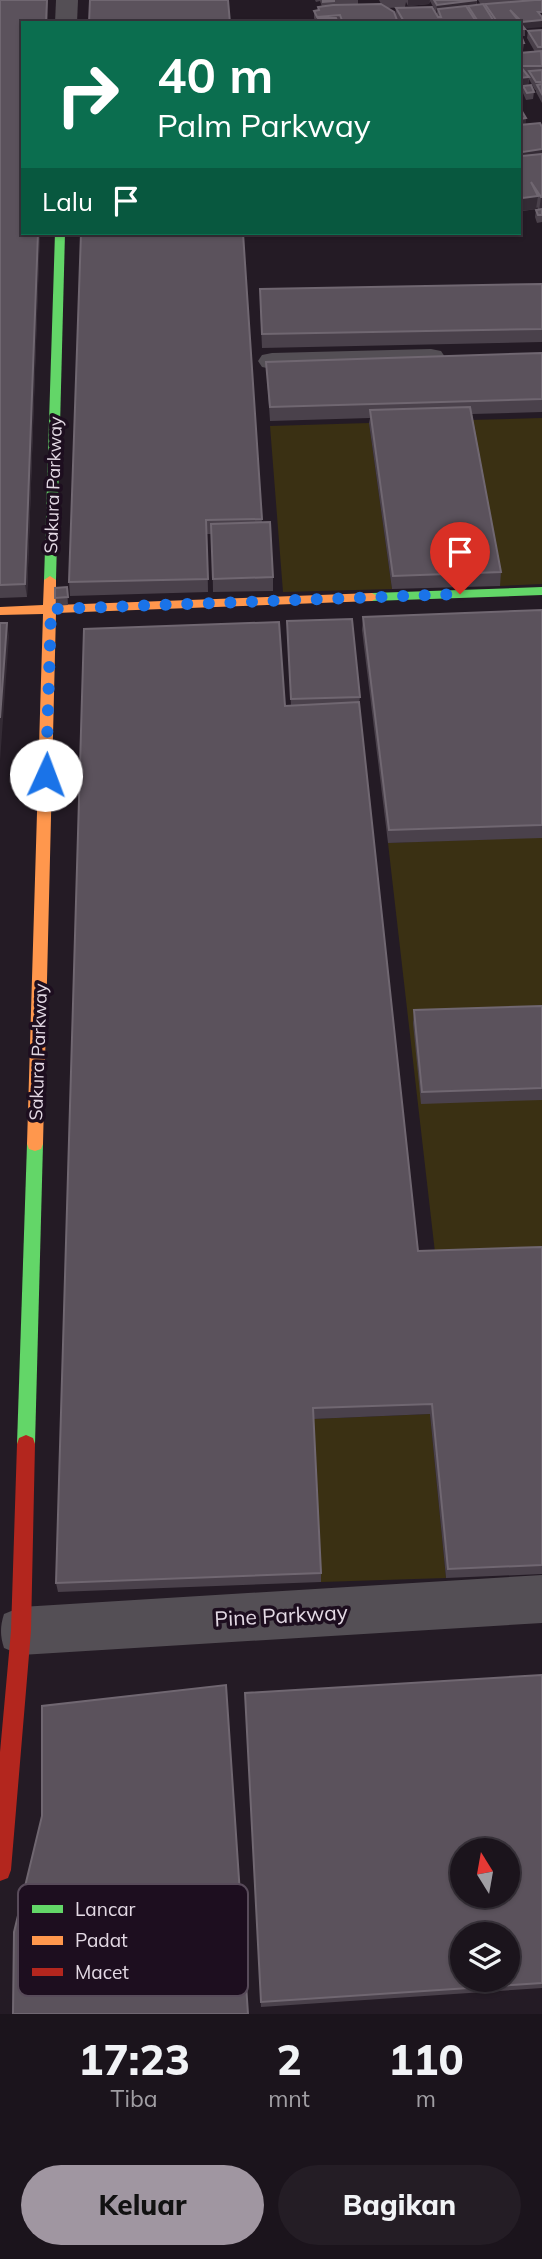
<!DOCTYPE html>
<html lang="id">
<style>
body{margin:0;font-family:Mulish,sans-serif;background:#241d25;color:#f1f3f6;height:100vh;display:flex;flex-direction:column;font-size:26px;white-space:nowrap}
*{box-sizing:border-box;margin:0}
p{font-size:23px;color:#a09ea3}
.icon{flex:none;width:38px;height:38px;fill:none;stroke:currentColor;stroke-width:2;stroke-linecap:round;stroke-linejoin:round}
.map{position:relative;height:2014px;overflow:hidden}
.panel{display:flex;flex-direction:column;background:#1b141c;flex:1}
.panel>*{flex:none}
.top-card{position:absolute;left:21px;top:21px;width:500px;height:214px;border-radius:0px;box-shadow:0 2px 5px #0004,0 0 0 2px #39333b;background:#0b6e4f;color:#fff;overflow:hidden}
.needle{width:46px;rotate:349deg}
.tools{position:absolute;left:450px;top:1838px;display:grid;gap:14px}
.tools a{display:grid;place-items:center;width:70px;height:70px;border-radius:50%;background:#1b141c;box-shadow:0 2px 5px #0004,0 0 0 2px #39333b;font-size:35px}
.pin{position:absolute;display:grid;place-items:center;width:60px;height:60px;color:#fff;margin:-72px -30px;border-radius:50% 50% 50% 0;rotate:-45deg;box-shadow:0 0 7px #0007}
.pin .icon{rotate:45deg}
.me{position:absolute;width:77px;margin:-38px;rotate:2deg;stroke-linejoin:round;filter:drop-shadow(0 0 5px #0008)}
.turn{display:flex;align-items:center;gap:24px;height:147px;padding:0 21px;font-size:32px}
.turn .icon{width:91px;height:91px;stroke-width:2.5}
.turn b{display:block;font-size:49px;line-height:60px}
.then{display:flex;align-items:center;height:66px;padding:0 21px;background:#0003;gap:14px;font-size:26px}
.eta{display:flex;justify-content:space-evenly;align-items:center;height:119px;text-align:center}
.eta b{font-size:42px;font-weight:800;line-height:49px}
.button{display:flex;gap:14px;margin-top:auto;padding:14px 21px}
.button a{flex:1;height:80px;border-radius:42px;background:#a096a1;color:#111;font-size:28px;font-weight:800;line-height:80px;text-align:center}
.button a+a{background:#241d25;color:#f1f3f6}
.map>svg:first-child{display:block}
.green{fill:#3a3013}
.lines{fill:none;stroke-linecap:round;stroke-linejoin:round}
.street{fill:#544f55;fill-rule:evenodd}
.fast{fill:#63d668;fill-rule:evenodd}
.slow{fill:#ff974d;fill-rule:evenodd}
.jam{fill:#b3261e;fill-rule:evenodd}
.wall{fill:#4a414b}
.shaded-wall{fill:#342b35}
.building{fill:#5b525c;stroke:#706771;stroke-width:2;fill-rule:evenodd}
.route{stroke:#1a73e8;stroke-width:12;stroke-dasharray:0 21.6}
.labels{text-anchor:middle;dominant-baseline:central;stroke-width:7;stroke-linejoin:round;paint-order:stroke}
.street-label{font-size:18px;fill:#e3d9e4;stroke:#1d0e1f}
.near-street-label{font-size:21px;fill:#e3d9e4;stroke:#1d0e1f}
.key{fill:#1d0e1f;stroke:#584b5a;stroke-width:2}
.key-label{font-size:19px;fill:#e3d9e4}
</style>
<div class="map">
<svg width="542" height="2014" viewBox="0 0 542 2014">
<rect width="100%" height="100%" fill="#241b25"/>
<g class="green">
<path d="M542,418V584L500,586L469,420Z"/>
<path d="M369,423L392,589L283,592L270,426Z"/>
<path d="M542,837V1258L436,1261L388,843Z"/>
<path d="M430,1414L446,1578L321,1582L312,1419Z"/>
</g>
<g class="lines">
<g class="street">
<path d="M56,0H78L77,23H55Z"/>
<path d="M431,349L441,351L445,357L441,363L272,369L262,367L258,361L262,355L272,353Z"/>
<path d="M542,1575V1623L21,1655L4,1648C0,1636 0,1626 4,1614L21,1607Z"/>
</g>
<g class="fast">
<path d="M55,233H65L56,580L50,584L44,580Z"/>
<path d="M542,587V595L372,601L365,597L372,593Z"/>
<path d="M35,1137L41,1139L43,1144L35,1444L33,1450L26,1453L19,1450L17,1444L27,1144L29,1139Z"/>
</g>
<path class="slow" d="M50,576L56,580V605L372,593L379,597L372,601L56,613L43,1144L41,1149L35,1151L29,1149L27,1144L43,614L0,615V607L43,605L44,580Z"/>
<path class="jam" d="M26,1435L33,1438L35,1444L31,1631L11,1870L8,1878L0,1881V1752L11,1631L17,1444L19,1438Z"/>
</g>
<g class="wall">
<path d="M0,0H48L27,597L0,598Z"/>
<path d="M315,0H358V5L381,4L379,0H477V5H481L478,0H542L525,29V36H521L524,43L523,50L521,51V53L535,52L527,38L528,31L542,30V103L536,92V90H535L529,79L528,86L534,92L533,99L526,100L523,93V90L521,91L520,103V23H400L395,16L396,8L437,16V12H436L430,1L429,4L408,6L406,2L405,7L388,8L398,23H316L314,18V11L318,10V7H322L320,1L316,2Z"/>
<path d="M520,108L526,118L525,124L542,127V222L537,223L535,217L536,210L538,209L537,207L536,209L523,211L522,218L520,219Z"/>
<path d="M243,233L262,522L273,577V591L213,592L212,534H207L208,592L70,596L69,582Z"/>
<path d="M542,284V342L262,348L260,302Z"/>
<path d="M542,353V412L472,414L501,572L500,586L392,589L369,423L370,418L270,421L266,362Z"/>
<path d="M67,587L68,605L56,606L55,588Z"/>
<path d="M542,610V838L388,843L362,630L363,617Z"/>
<path d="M287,621L360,697L359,703L418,1251L542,1247V1574L446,1578L430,1414L313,1419L321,1573V1582L58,1592L56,1583L285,706H291Z"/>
<path d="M542,1006V1100L421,1104L413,1023L414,1010Z"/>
<path d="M542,1675V1988L261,2007L245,1693Z"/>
</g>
<g class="shaded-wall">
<path d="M47,0H48V23H46Z"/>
<path d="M408,0H430L429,4L408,6Z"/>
<path d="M477,0L476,7L468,6V8L438,9L437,12H436L437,5Z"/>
<path d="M542,20V27L522,29V22Z"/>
<path d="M529,77L527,90L523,86V90L520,91V78Z"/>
<path d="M526,118L525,131L520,132V119Z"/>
<path d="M542,149V162L521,165L523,152Z"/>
<path d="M538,196L536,209L521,211L523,198Z"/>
<path d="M541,197H542V210L539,211Z"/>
<path d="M520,211H523L522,218L520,219Z"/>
<path d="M38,233H40L27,597L25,584Z"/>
<path d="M7,623L9,636L0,761V718Z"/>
</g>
<g class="building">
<path d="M0,0H47L46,23H23V233H38L25,584L0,585Z"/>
<path d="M90,0H228L230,23H89Z"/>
<path d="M323,0H334V1L323,2Z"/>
<path d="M434,0H477L437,5Z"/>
<path d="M535,0H542V12H538L542,17V20L522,22L510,10L525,29H520V23H498L485,4Z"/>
<path d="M381,4L394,12L398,23H343L340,15L317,17L314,11L319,10L318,7L333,5Z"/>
<path d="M483,4L495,23H479L468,6Z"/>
<path d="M466,6L477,23H465V22L401,23L400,21L403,20L396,8L432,7L438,17H441L438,9Z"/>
<path d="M318,18H336L338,23H319Z"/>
<path d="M542,30V47H538L528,31Z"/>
<path d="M520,33L524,43H520Z"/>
<path d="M541,51L542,66H521L520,53Z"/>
<path d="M520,66L529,77L520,78Z"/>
<path d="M542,70V82H536L529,71Z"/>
<path d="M542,84V94L537,85Z"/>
<path d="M531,85L534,92L527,93L523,86Z"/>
<path d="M520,108L526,118L520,119Z"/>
<path d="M540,123L542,127V149L523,152L520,147V125Z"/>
<path d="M520,153L522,156L542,154V197H541L531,182L538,196L523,198L520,193Z"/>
<path d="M542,209V215H538L536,210Z"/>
<path d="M81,233H243L262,519L206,520L208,579L69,582Z"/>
<path d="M542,284V329L262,334L260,289Z"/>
<path d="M542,353V399L270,407L266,362Z"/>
<path d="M470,407L501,572L393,576L370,410Z"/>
<path d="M270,522L273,577L213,579L211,524Z"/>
<path d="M67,587L68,597L55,598V588Z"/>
<path d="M542,610V825L389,830L363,617Z"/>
<path d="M352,619L360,697L291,699L287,621Z"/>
<path d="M279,622L285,706L359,702L418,1251L542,1247V1565L448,1569L432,1404L313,1408L321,1573L56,1583L84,629Z"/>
<path d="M0,623H7L0,718Z"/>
<path d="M542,1006V1088L422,1092L414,1010Z"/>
<path d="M542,1675V1983L261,2002L245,1693ZM462,1850H508V1895H462ZM462,1934H508V1979H462Z"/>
<path d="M226,1685L248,2014H13L14,1932L42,1816V1706Z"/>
</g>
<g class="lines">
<path class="route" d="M46,775L51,609L460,594"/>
</g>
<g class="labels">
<g class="street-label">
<text transform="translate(53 485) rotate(-88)">Sakura Parkway</text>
<text transform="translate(38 1052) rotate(-88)">Sakura Parkway</text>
</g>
<g class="near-street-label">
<text transform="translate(281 1615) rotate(-3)">Pine Parkway</text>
</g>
</g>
<rect x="18" y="1884" width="230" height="112" rx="10" class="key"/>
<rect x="32" y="1905" width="31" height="8" fill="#63d668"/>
<rect x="32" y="1936" width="31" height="9" fill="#ff974d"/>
<rect x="32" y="1968" width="31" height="8" fill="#b3261e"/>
<g class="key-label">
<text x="75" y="1916">Lancar</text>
<text x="75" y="1947">Padat</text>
<text x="75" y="1979">Macet</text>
</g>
</svg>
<div class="tools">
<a><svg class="needle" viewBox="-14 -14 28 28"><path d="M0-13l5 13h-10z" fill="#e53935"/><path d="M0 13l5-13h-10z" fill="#a09ea3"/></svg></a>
<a><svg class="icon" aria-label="layers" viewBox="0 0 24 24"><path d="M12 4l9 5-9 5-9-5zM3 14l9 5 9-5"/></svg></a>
</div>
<div class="pin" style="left:460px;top:594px;background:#d93025"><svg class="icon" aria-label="arrive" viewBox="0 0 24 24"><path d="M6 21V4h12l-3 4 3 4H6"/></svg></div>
<svg class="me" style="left:46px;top:775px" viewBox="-20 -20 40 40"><circle r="19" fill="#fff"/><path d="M0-13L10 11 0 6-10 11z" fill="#1a73e8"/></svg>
<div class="top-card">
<div class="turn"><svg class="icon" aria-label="right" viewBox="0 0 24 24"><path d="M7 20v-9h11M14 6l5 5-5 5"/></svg><div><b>40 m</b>Palm Parkway</div></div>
<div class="then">Lalu<svg class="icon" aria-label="arrive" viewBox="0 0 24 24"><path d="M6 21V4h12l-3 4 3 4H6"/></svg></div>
</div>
</div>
<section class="panel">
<div class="eta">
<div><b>17:23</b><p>Tiba</p></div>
<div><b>2</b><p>mnt</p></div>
<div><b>110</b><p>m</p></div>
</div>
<div class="button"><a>Keluar</a><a>Bagikan</a></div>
</section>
